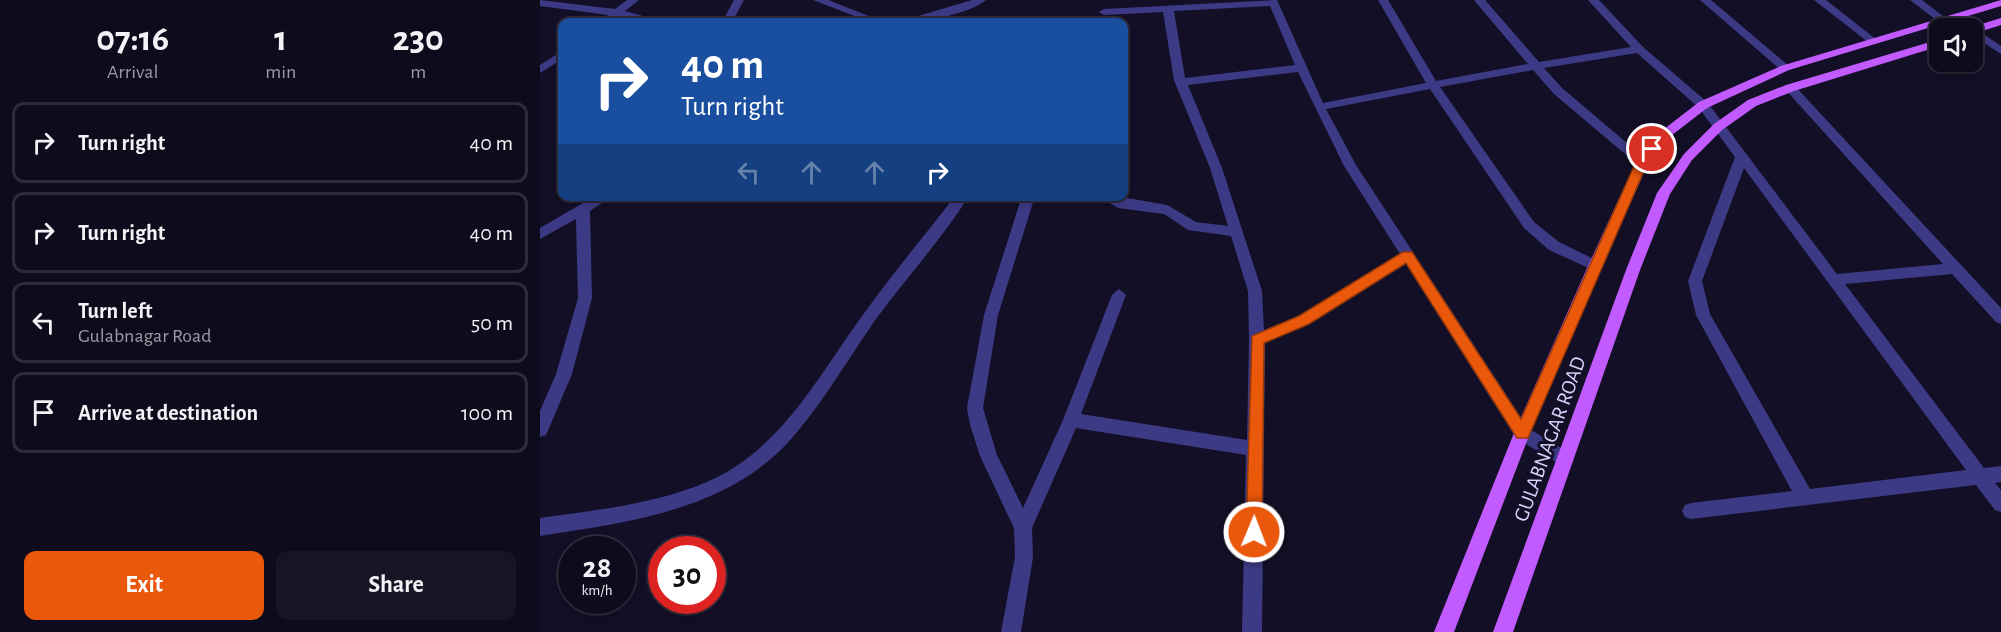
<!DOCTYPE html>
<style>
body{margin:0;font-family:"Alegreya Sans",sans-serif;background:#171425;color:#f1f3f6;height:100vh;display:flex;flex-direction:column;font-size:22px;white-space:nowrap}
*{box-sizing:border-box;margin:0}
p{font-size:20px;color:#9b9ba3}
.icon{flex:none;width:33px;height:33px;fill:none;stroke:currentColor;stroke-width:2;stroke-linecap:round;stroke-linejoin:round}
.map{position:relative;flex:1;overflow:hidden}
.details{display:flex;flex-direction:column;background:#0e0b1c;width:540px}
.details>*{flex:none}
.guide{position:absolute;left:18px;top:18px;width:570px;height:183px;border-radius:12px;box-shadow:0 3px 9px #0003,0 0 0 2px #2e2b3b;background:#1a4fa0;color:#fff;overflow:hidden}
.fabs{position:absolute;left:1389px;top:18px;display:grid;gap:12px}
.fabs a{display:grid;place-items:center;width:54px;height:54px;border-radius:12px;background:#0e0b1c;box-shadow:0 3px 9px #0003,0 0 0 2px #2e2b3b;font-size:30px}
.speed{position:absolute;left:18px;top:536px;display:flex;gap:12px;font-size:30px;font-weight:700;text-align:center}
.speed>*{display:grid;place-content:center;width:78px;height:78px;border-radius:50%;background:#0e0b1c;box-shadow:0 3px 9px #0003,0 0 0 2px #2e2b3b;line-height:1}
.speed small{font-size:15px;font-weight:400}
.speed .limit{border:9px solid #d22;background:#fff;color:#111}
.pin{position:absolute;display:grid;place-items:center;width:51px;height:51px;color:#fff;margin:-26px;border:3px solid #fff;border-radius:50%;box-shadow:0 2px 6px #0007}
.me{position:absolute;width:66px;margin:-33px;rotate:1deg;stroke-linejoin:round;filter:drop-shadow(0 0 4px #0008)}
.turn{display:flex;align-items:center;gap:21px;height:126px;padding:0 24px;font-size:27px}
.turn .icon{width:78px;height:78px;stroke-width:2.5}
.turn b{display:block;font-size:42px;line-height:51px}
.lanes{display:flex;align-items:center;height:57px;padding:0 24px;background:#0003;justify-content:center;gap:30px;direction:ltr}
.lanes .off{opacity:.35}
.eta{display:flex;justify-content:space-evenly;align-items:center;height:102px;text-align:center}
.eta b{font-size:36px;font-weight:700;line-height:42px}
.cta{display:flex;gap:12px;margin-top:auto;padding:12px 24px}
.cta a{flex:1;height:69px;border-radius:12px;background:#ea580c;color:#fff;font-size:24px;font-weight:700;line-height:69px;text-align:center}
.cta a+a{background:#171425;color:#f1f3f6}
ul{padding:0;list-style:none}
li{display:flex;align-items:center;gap:18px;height:81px;margin:0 12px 9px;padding:0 12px;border:3px solid #2e2b3b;border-radius:12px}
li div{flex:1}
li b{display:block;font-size:22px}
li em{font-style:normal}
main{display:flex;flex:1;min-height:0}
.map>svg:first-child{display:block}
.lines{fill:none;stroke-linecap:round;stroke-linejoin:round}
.minor{fill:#3d3a85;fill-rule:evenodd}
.major{fill:#c25bff;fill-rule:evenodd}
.route{fill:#ea580c;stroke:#983908;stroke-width:1.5}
.labels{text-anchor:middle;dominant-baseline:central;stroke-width:6;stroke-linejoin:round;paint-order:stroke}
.street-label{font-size:21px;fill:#d9d4ff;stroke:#130f26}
</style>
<main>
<section class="details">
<div class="eta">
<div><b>07:16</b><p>Arrival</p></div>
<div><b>1</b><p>min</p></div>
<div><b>230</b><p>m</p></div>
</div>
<ul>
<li><svg class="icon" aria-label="right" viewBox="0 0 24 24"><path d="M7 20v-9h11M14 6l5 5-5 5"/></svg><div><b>Turn right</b></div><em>40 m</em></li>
<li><svg class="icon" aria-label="right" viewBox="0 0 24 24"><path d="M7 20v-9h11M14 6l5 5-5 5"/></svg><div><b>Turn right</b></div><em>40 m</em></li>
<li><svg class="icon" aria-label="left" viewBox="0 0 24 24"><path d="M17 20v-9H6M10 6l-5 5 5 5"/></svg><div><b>Turn left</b><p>Gulabnagar Road</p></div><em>50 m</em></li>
<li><svg class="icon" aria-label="arrive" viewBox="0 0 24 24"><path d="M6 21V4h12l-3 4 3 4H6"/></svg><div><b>Arrive at destination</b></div><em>100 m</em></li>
</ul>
<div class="cta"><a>Exit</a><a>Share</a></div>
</section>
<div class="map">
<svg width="1461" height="632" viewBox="0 0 1461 632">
<rect width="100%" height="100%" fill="#130f26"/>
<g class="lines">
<g class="minor">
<path d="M0,0L75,9L87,0H99L85,11L103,16L112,22H100L79,16L71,20L66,17L68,15L0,6Z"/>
<path d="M194,0H204L192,22H182Z"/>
<path d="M273,0H288L344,22H330Z"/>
<path d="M432,0H446C430,14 378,24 358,22Z"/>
<path d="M737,0L783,103L886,83L838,0H848L896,81L988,64L934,0H945L999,62L1091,47L1048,0H1059L1103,47L1167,102L1297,274L1403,264L1244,88L1250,84L1254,85L1461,308V324L1456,322L1412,274L1305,284L1444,468L1461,466V482L1455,483L1461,490V512L1455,510L1436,485L1151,519L1145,517L1142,511L1145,505L1151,503L1252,491L1156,315L1148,281L1195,157L1159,108L1097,53L1004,68L1022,88L1106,159L1108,162L1102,166L1098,165L1014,94L993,70L900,87L994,222L1019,242L1060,262L1062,266L1055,271L1009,250L984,228L890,89L786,109L816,165L988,428L1031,454L1034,459L1031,464L1025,467L1019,464L976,438L866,264L769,324L725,343L722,632H702L706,455L536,428L492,528L493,557L481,632H461L475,557L474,528L440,456L430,425L427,408L444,315L482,196H495L458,315L443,408L457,455L483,508L523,420L572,295L579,289L586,295L541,414L707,440L709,340L708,291L691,236L648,230L624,214L578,208L558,196H576L627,205L656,222L688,226L670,168L634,80L623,12L564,15L559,12L564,9ZM730,6L755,65L645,78L634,11ZM758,72L804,166L860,254L759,316L724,330L722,291L682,168L648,85ZM1204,168L1426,470L1270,489L1170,314L1162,281Z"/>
<path d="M1160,0H1171L1249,66V70H1241Z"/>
<path d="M1274,0H1286L1337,40L1328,42Z"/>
<path d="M1370,0H1382L1408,20L1399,22Z"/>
<path d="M1433,27L1461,46V54L1432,35V28H1429Z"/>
<path d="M22,51V59L0,73V65Z"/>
<path d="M55,196H72L50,211L52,298L32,374L6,435L0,437V411L16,374L38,298L36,219L0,239V228Z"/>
<path d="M415,196H429C402,239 366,278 336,319C308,359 284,401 252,438C189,510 90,522 0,536V518C56,510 117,504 169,481C242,449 280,373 325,312C354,272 385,235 415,196Z"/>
</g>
<g class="major">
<path d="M1461,0V6L1249,70L1167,108L1127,139L1108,164L1062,266L990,433L914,632H894L974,433L1048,266L1096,162L1119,133L1159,102L1241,66Z"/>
<path d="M1461,18V25L1436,33L1432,34V28H1429Z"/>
<path d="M1400,39V46L1254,91L1216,106L1182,130L1152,160L1130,194L1100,270L973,632H953L1086,270L1117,193L1144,154L1174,124L1208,100L1246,85Z"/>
</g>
</g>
<path class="route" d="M1112,145L1118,149L1107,164L988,438H977L866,263L769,324L724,343L722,532L720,537L714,540L708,537L706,532L712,336L759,316L863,252H872L981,419L1096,162L1108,146Z"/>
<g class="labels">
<g class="street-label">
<text transform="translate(1010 439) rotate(-70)">GULABNAGAR ROAD</text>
</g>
</g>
</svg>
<div class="fabs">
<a><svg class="icon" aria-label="sound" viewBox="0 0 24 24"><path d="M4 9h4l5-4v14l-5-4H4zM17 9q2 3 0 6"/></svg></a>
</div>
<div class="speed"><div>28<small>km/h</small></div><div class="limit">30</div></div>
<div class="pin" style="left:1112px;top:149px;background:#d93025"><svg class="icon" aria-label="arrive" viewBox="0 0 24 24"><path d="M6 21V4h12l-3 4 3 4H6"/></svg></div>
<svg class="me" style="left:714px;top:532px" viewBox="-20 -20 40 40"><circle r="17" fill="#ea580c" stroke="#fff" stroke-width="3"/><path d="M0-11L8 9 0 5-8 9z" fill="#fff"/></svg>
<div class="guide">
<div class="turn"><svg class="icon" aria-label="right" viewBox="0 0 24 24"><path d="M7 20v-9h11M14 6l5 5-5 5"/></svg><div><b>40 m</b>Turn right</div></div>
<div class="lanes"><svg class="icon off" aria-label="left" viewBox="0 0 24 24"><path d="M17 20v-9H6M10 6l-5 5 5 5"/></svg><svg class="icon off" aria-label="ahead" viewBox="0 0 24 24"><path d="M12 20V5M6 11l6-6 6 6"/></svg><svg class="icon off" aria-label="ahead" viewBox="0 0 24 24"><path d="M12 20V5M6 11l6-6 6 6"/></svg><svg class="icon" aria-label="right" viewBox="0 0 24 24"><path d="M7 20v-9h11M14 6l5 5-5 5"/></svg></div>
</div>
</div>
</main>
